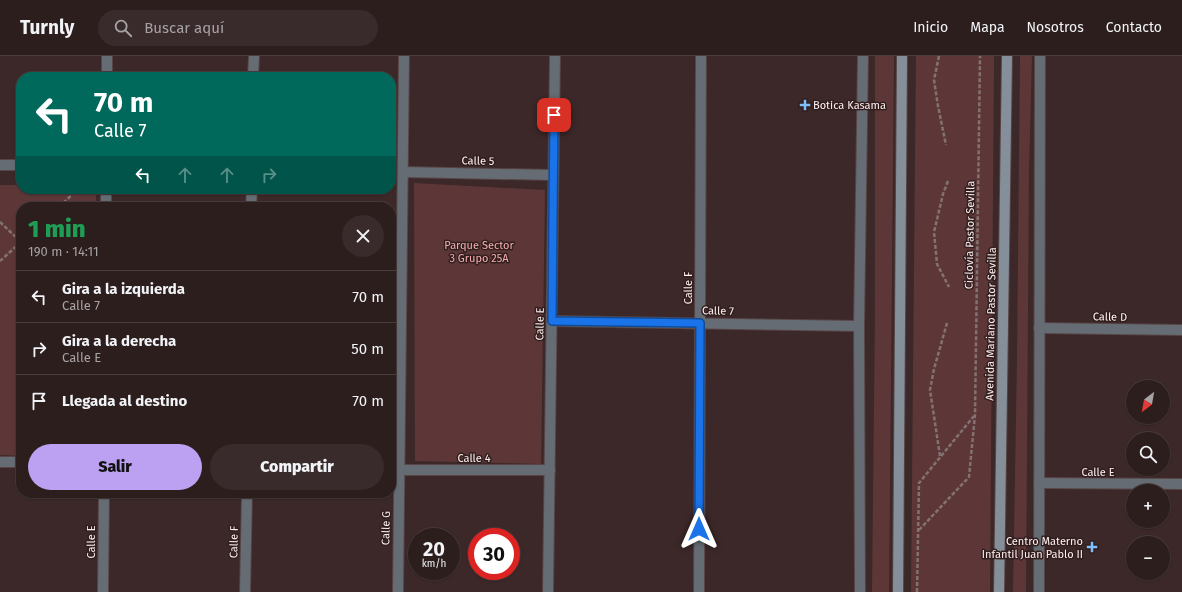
<!DOCTYPE html>
<html lang="es">
<meta charset="utf-8">
<style>
body{margin:0;font-family:"Fira Sans",sans-serif;background:#392b2b;color:#f1f3f6;height:100vh;display:flex;flex-direction:column;font-size:15px;white-space:nowrap}
*{box-sizing:border-box;margin:0}
p{font-size:13px;color:#a7a2a4}
.icon{flex:none;width:22px;height:22px;fill:none;stroke:currentColor;stroke-width:2;stroke-linecap:round;stroke-linejoin:round}
.map{position:relative;flex:1;overflow:hidden}
.drawer{position:absolute;left:16px;top:146px;width:380px;height:296px;display:flex;flex-direction:column;background:#2d1e1e;border-radius:16px;box-shadow:0 1px 3px #0004,0 0 0 1px #483c3c}
.drawer>*{flex:none}
.banner{position:absolute;left:16px;top:16px;width:380px;height:122px;border-radius:16px;box-shadow:0 1px 3px #0004,0 0 0 1px #483c3c;background:#00695c;color:#fff;overflow:hidden}
.needle{width:26px;rotate:211deg}
.fabs{position:absolute;left:1126px;top:324px;display:grid;gap:8px}
.fabs a{display:grid;place-items:center;width:44px;height:44px;border-radius:50%;background:#2d1e1e;box-shadow:0 1px 3px #0004,0 0 0 1px #483c3c;font-size:20px}
.speed{position:absolute;left:408px;top:472px;display:flex;gap:8px;font-size:20px;font-weight:700;text-align:center}
.speed>*{display:grid;place-content:center;width:52px;height:52px;border-radius:50%;background:#2d1e1e;box-shadow:0 1px 3px #0004,0 0 0 1px #483c3c;line-height:1}
.speed small{font-size:10px;font-weight:400}
.speed .limit{border:6px solid #d22;background:#fff;color:#111}
.pin{position:absolute;display:grid;place-items:center;width:34px;height:34px;color:#fff;margin:-17px;border-radius:8px;box-shadow:0 2px 6px #0006}
.me{position:absolute;width:44px;margin:-22px;rotate:0deg;stroke-linejoin:round;filter:drop-shadow(0 0 3px #0008)}
.turn{display:flex;align-items:center;gap:14px;height:84px;padding:0 12px;font-size:18px}
.turn .icon{width:52px;height:52px;stroke-width:2.5}
.turn b{display:block;font-size:28px;line-height:34px}
.lanes{display:flex;align-items:center;height:38px;padding:0 12px;background:#0003;justify-content:center;gap:20px;direction:ltr}
.lanes .off{opacity:.35}
.round{display:grid;place-items:center;flex:none;width:42px;height:42px;border-radius:21px;background:#392b2b}
.overview{display:flex;align-items:center;justify-content:space-between;height:68px;padding:0 12px}
h1{font-size:24px;font-weight:800;line-height:30px;color:#1e9e55}
.button{display:flex;gap:8px;margin-top:auto;padding:8px 12px}
.button a{flex:1;height:46px;border-radius:24px;background:#bca0f2;color:#111;font-size:16px;font-weight:800;line-height:46px;text-align:center}
.button a+a{background:#392b2b;color:#f1f3f6}
ul{padding:0;list-style:none}
li{display:flex;align-items:center;gap:12px;height:52px;padding:0 12px;border-top:1px solid #483c3c}
li div{flex:1}
li b{display:block;font-size:15px}
li em{font-style:normal}
header{display:flex;align-items:center;gap:24px;box-sizing:border-box;height:56px;padding:0 20px;background:#2d1e1e;border-bottom:1px solid #483c3c}
header strong{font-size:19px}
nav{display:flex;gap:22px;margin-inline-start:auto;font-size:14px}
.search{width:280px;height:36px;background:#392b2b;display:flex;align-items:center;gap:10px;box-sizing:border-box;padding:0 14px;border-radius:22px;color:#a7a2a4;font-size:15px}
.map>svg:first-child{display:block}
.green{fill:#5d3738}
.lines{fill:none;stroke-linecap:round;stroke-linejoin:round}
.street-casing{stroke:#574444;stroke-width:12}
.secondary-casing{stroke:#574444;stroke-width:12}
.path{stroke:#837271;stroke-width:2.5;stroke-dasharray:4 2;stroke-linecap:butt}
.street{stroke:#656c73;stroke-width:10}
.secondary{stroke:#848f9a;stroke-width:10}
.route-casing{stroke:#114b97;stroke-width:10}
.route{stroke:#1a73e8;stroke-width:7}
.poi-dot{fill:#7ebef9;stroke:#311e1e;stroke-width:1.5}
.labels{text-anchor:middle;dominant-baseline:central;stroke-width:3;stroke-linejoin:round;paint-order:stroke}
.poi-label{font-size:11px;fill:#fef0ef;stroke:#311e1e;text-anchor:start}
.street-label{font-size:11px;fill:#fef0ef;stroke:#311e1e}
.park-label{font-size:11px;fill:#f6acac;stroke:#311e1e}
</style>
<header>
<strong>Turnly</strong>
<div class="search"><svg class="icon" aria-label="search" viewBox="0 0 24 24"><circle cx="10" cy="10" r="6"/><path d="M15 15l6 6"/></svg>Buscar aquí</div>
<nav><a>Inicio</a><a>Mapa</a><a>Nosotros</a><a>Contacto</a></nav>
</header>
<div class="map">
<svg width="1182" height="536" viewBox="0 0 1182 536">
<rect width="100%" height="100%" fill="#3c2828"/>
<g class="green">
<path d="M875,0H894L889,536H872L875,255Z"/>
<path d="M916,0H994L990,536H911Z"/>
<path d="M1020,0H1032L1029,113L1026,536H1013L1017,303Z"/>
<path d="M414,127L545,134L541,408L415,405Z"/>
<path d="M0,129H21V133H96V151H21V400L0,399Z"/>
</g>
<g class="lines">
<defs>
<g id="street">
<path d="M107,21V0"/>
<path d="M253,21L254,0"/>
<path d="M0,109H21"/>
<path d="M403,116L553,119"/>
<path d="M106,151V133"/>
<path d="M251,151L252,133"/>
<path d="M552,265L859,270"/>
<path d="M1039,272L1182,274"/>
<path d="M0,406H21"/>
<path d="M399,414H550"/>
<path d="M1039,427L1182,428"/>
<path d="M103,536L104,437"/>
<path d="M245,536L247,437"/>
<path d="M398,536L404,0"/>
<path d="M548,536L555,0"/>
<path d="M699,536L701,0"/>
<path d="M860,536L859,270L863,0"/>
<path d="M1039,536L1040,0"/>
</g>
<g id="secondary">
<path d="M898,536L902,0"/>
<path d="M999,536L1007,0"/>
</g>
</defs>
<use href="#street" class="street-casing"/>
<use href="#secondary" class="secondary-casing"/>
<g class="path">
<path d="M939,0L934,24L938,50L946,89"/>
<path d="M948,125L943,138L934,176L937,208L949,231"/>
<path d="M59,151L77,134"/>
<path d="M0,166L21,186"/>
<path d="M0,205L21,186"/>
<path d="M940,400L930,334L934,313L947,267"/>
<path d="M919,474L969,421L975,359L980,0"/>
<path d="M917,536L919,427L974,360"/>
</g>
<use href="#street" class="street"/>
<use href="#secondary" class="secondary"/>
</g>
<g class="lines">
<defs>
<path id="route" d="M554,59L552,265L700,267L699,473"/>
</defs>
<use href="#route" class="route-casing"/>
<use href="#route" class="route"/>
</g>
<g class="poi-dot">
<path d="M803 43h4v4h4v4h-4v4h-4v-4h-4v-4h4z"/>
<path d="M1090 485h4v4h4v4h-4v4h-4v-4h-4v-4h4z"/>
</g>
<g class="labels">
<g class="poi-label">
<text x="813" y="49">Botica Kasama</text>
<text x="1083" y="485" text-anchor="end">Centro Materno<tspan x="1083" dy="13">Infantil Juan Pablo II</tspan></text>
</g>
<g class="street-label">
<text transform="translate(478 105) rotate(1)">Calle 5</text>
<text transform="translate(970 179) rotate(-89)">Ciclovía Pastor Sevilla</text>
<text transform="translate(688 232) rotate(-90)">Calle F</text>
<text transform="translate(718 255) rotate(1)">Calle 7</text>
<text transform="translate(1110 261) rotate(1)">Calle D</text>
<text transform="translate(540 268) rotate(-89)">Calle E</text>
<text transform="translate(991 268) rotate(-89)">Avenida Mariano Pastor Sevilla</text>
<text x="474" y="402">Calle 4</text>
<text x="1098" y="416">Calle E</text>
<text transform="translate(386 472) rotate(-89)">Calle G</text>
<text transform="translate(91 486) rotate(-90)">Calle E</text>
<text transform="translate(234 486) rotate(-89)">Calle F</text>
</g>
<g class="park-label">
<text x="479" y="189">Parque Sector<tspan x="479" dy="13">3 Grupo 25A</tspan></text>
</g>
</g>
</svg>
<div class="fabs">
<a><svg class="needle" viewBox="-14 -14 28 28"><path d="M0-13l5 13h-10z" fill="#e53935"/><path d="M0 13l5-13h-10z" fill="#a7a2a4"/></svg></a>
<a><svg class="icon" aria-label="search" viewBox="0 0 24 24"><circle cx="10" cy="10" r="6"/><path d="M15 15l6 6"/></svg></a>
<a>+</a>
<a>−</a>
</div>
<div class="speed"><div>20<small>km/h</small></div><div class="limit">30</div></div>
<div class="pin" style="left:554px;top:59px;background:#d93025"><svg class="icon" aria-label="arrive" viewBox="0 0 24 24"><path d="M6 21V4h12l-3 4 3 4H6"/></svg></div>
<svg class="me" style="left:699px;top:473px" viewBox="-20 -20 40 40"><path d="M0-17L14 15 0 8-14 15z" fill="#1a73e8" stroke="#fff" stroke-width="4"/></svg>
<div class="banner">
<div class="turn"><svg class="icon" aria-label="left" viewBox="0 0 24 24"><path d="M17 20v-9H6M10 6l-5 5 5 5"/></svg><div><b>70 m</b>Calle 7</div></div>
<div class="lanes"><svg class="icon" aria-label="left" viewBox="0 0 24 24"><path d="M17 20v-9H6M10 6l-5 5 5 5"/></svg><svg class="icon off" aria-label="ahead" viewBox="0 0 24 24"><path d="M12 20V5M6 11l6-6 6 6"/></svg><svg class="icon off" aria-label="ahead" viewBox="0 0 24 24"><path d="M12 20V5M6 11l6-6 6 6"/></svg><svg class="icon off" aria-label="right" viewBox="0 0 24 24"><path d="M7 20v-9h11M14 6l5 5-5 5"/></svg></div>
</div>
<section class="drawer">
<div class="overview"><div><h1>1 min</h1><p>190 m · 14:11</p></div><a class="round"><svg class="icon" aria-label="close" viewBox="0 0 24 24"><path d="M6 6l12 12M18 6L6 18"/></svg></a></div>
<ul>
<li><svg class="icon" aria-label="left" viewBox="0 0 24 24"><path d="M17 20v-9H6M10 6l-5 5 5 5"/></svg><div><b>Gira a la izquierda</b><p>Calle 7</p></div><em>70 m</em></li>
<li><svg class="icon" aria-label="right" viewBox="0 0 24 24"><path d="M7 20v-9h11M14 6l5 5-5 5"/></svg><div><b>Gira a la derecha</b><p>Calle E</p></div><em>50 m</em></li>
<li><svg class="icon" aria-label="arrive" viewBox="0 0 24 24"><path d="M6 21V4h12l-3 4 3 4H6"/></svg><div><b>Llegada al destino</b></div><em>70 m</em></li>
</ul>
<div class="button"><a>Salir</a><a>Compartir</a></div>
</section>
</div>
